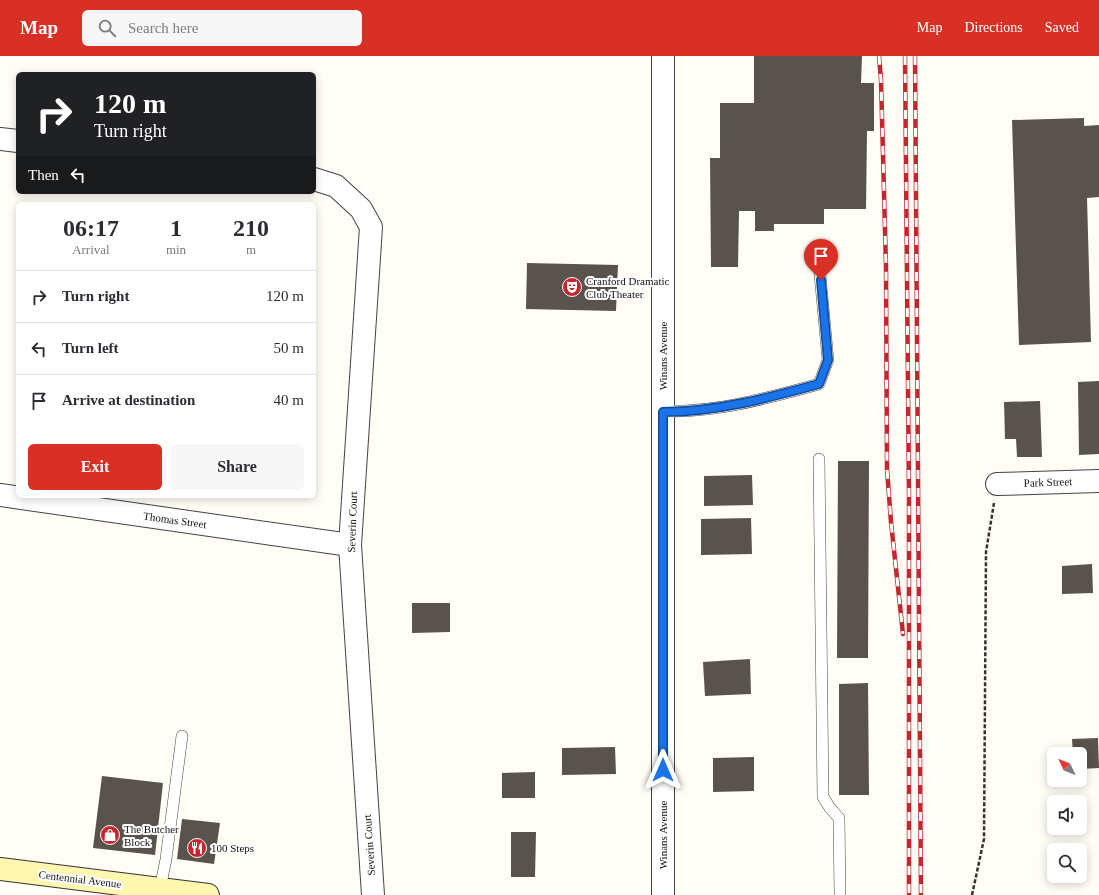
<!DOCTYPE html>
<style>
body{margin:0;font-family:Georgia,serif;background:#f7f7f7;color:#2b2b33;height:100vh;display:flex;flex-direction:column;font-size:15px;white-space:nowrap}
*{box-sizing:border-box;margin:0}
p{font-size:13px;color:#7c7c81}
.icon{flex:none;width:22px;height:22px;fill:none;stroke:currentColor;stroke-width:2;stroke-linecap:round;stroke-linejoin:round}
.map{position:relative;flex:1;overflow:hidden}
.details{position:absolute;left:16px;top:146px;width:300px;height:296px;display:flex;flex-direction:column;background:#fff;border-radius:6px;box-shadow:0 2px 10px #0003}
.details>*{flex:none}
.top-card{position:absolute;left:16px;top:16px;width:300px;height:122px;border-radius:6px;box-shadow:0 2px 10px #0003;background:#202124;color:#fff;overflow:hidden}
.needle{width:26px;rotate:313deg}
.controls{position:absolute;left:1047px;top:691px;display:grid;gap:8px}
.controls a{display:grid;place-items:center;width:40px;height:40px;border-radius:6px;background:#fff;box-shadow:0 2px 10px #0003;font-size:20px}
.pin{position:absolute;display:grid;place-items:center;width:34px;height:34px;color:#fff;margin:-41px -17px;border-radius:50% 50% 50% 0;rotate:-45deg;box-shadow:0 0 4px #0007}
.pin .icon{rotate:45deg}
.me{position:absolute;width:44px;margin:-22px;rotate:0deg;stroke-linejoin:round;filter:drop-shadow(0 0 3px #0008)}
.turn{display:flex;align-items:center;gap:14px;height:84px;padding:0 12px;font-size:18px}
.turn .icon{width:52px;height:52px;stroke-width:2.5}
.turn b{display:block;font-size:28px;line-height:34px}
.then{display:flex;align-items:center;height:38px;padding:0 12px;background:#0003;gap:8px;font-size:15px}
.eta{display:flex;justify-content:space-evenly;align-items:center;height:68px;text-align:center}
.eta b{font-size:24px;font-weight:700;line-height:28px}
.action{display:flex;gap:8px;margin-top:auto;padding:8px 12px}
.action a{flex:1;height:46px;border-radius:6px;background:#d93025;color:#fff;font-size:16px;font-weight:700;line-height:46px;text-align:center}
.action a+a{background:#f7f7f7;color:#2b2b33}
ul{padding:0;list-style:none}
li{display:flex;align-items:center;gap:12px;height:52px;padding:0 12px;border-top:1px solid #e1e1e2}
li div{flex:1}
li b{display:block;font-size:15px}
li em{font-style:normal}
header{display:flex;align-items:center;gap:24px;box-sizing:border-box;height:56px;padding:0 20px;background:#d93025;color:#fff}
header strong{font-size:19px}
nav{display:flex;gap:22px;margin-inline-start:auto;font-size:14px}
.search{width:280px;height:36px;background:#f7f7f7;display:flex;align-items:center;gap:10px;box-sizing:border-box;padding:0 14px;border-radius:6px;color:#7c7c81;font-size:15px}
.map>svg:first-child{display:block}
.building{fill:#5a524d}
.lines{fill:none;stroke-linecap:round;stroke-linejoin:round}
.lane-casing{stroke:#444;stroke-width:12}
.street-casing{stroke:#444;stroke-width:24}
.secondary-casing{stroke:#333;stroke-width:24}
.path{stroke:#333;stroke-width:2.5;stroke-dasharray:4 2;stroke-linecap:butt}
.lane{stroke:#fff;stroke-width:11}
.street{stroke:#fff;stroke-width:22}
.secondary{stroke:#fff6b0;stroke-width:22}
.rail-casing{stroke:#c4262e;stroke-width:4.5}
.rail{stroke:#fff;stroke-width:3;stroke-dasharray:9;stroke-linecap:butt}
.route-casing{stroke:#114b97;stroke-width:10}
.route{stroke:#1a73e8;stroke-width:7}
.labels{text-anchor:middle;dominant-baseline:central;stroke-width:4;stroke-linejoin:round;paint-order:stroke}
.poi-label{font-size:11px;fill:#111;stroke:#fff;text-anchor:start}
.street-label{font-size:11px;fill:#111;stroke:#fff}
</style>
<header>
<strong>Map</strong>
<div class="search"><svg class="icon" aria-label="search" viewBox="0 0 24 24"><circle cx="10" cy="10" r="6"/><path d="M15 15l6 6"/></svg>Search here</div>
<nav><a>Map</a><a>Directions</a><a>Saved</a></nav>
</header>
<div class="map">
<svg width="1099" height="839" viewBox="0 0 1099 839">
<rect width="100%" height="100%" fill="#fffdf5"/>
<g class="building">
<path d="M754,0H862L861,27H874V75H867L866,153H824V168H774V175H755V155H739L738,211H711L710,102H720V47H754Z"/>
<path d="M1084,62V70L1099,69V141L1087,142L1091,286L1019,289L1012,64Z"/>
<path d="M527,207L618,209L616,255L526,253Z"/>
<path d="M1099,325V398L1079,399L1078,326Z"/>
<path d="M1040,345L1042,401H1017L1016,383H1005L1004,346Z"/>
<path d="M838,405H869L868,602H837Z"/>
<path d="M752,419L753,449L704,450V420Z"/>
<path d="M751,462L752,498L701,499V463Z"/>
<path d="M1092,508L1093,537L1062,538V510Z"/>
<path d="M412,547H450V576L412,577Z"/>
<path d="M750,603L751,638L705,640L703,606Z"/>
<path d="M868,627L869,739H839V628Z"/>
<path d="M1098,682L1099,712L1080,713V698H1073L1072,683Z"/>
<path d="M615,691L616,718L562,719V692Z"/>
<path d="M754,701V735L713,736V702Z"/>
<path d="M535,716V742H502V717Z"/>
<path d="M102,720L163,727L155,799L93,792Z"/>
<path d="M182,763L220,767L214,808L177,803Z"/>
<path d="M511,776H536L535,821H511Z"/>
</g>
<g class="lines">
<defs>
<g id="lane">
<path d="M663,355C716,357 768,342 819,328L828,304L819,208"/>
<path d="M819,403L823,741L830,752L839,762L840,839"/>
<path d="M160,833L166,803L182,680"/>
</g>
<g id="street">
<path d="M663,0V839"/>
<path d="M0,83L18,85"/>
<path d="M314,123L336,130L361,153L371,171L350,489L373,839"/>
<path d="M997,428L1099,425"/>
<path d="M0,439L350,489"/>
</g>
<path id="secondary" d="M0,813L208,839"/>
</defs>
<use href="#lane" class="lane-casing"/>
<use href="#street" class="street-casing"/>
<use href="#secondary" class="secondary-casing"/>
<path class="path" d="M972,839L984,783L986,496L994,447"/>
<use href="#lane" class="lane"/>
<use href="#street" class="street"/>
<use href="#secondary" class="secondary"/>
<defs>
<g id="rail">
<path d="M879,0L881,24L886,211L887,413L891,466L903,578"/>
<path d="M905,0L909,441V839"/>
<path d="M915,0L921,839"/>
</g>
</defs>
<use href="#rail" class="rail-casing"/>
<use href="#rail" class="rail"/>
</g>
<g class="lines">
<defs>
<path id="route" d="M663,714V356C716,356 768,342 819,328L828,304L821,224"/>
</defs>
<use href="#route" class="route-casing"/>
<use href="#route" class="route"/>
</g>
<defs>
<symbol id="theatre-disc" viewBox="-11 -11 22 22"><circle r="9.5" fill="#c4262e" stroke="#fff"/><path d="M-5-5.5Q0-4 5-5.5V0Q5 5 0 6Q-5 5-5 0ZM-3.3-2.5H-1v1.5H-3.3ZM1-2.5H3.3v1.5H1ZM-2.8 1Q0 5.5 2.8 1Z" fill="#fff"/></symbol>
<symbol id="shop-disc" viewBox="-11 -11 22 22"><circle r="9.5" fill="#c4262e" stroke="#fff"/><path d="M-5-2.5h2.3a2.7 3.5 0 0 1 5.4 0H5L5.5 6h-11ZM-1.5-2.5h3a1.5 2.3 0 0 0-3 0Z" fill="#fff"/></symbol>
<symbol id="restaurant-disc" viewBox="-11 -11 22 22"><circle r="9.5" fill="#c4262e" stroke="#fff"/><path d="M-5-6h1v4h1v-4h1v4h1v-4h1v5L-1.5 .5V6h-2V.5L-5-1ZM5-6V6H3V1.5H1.5Q1.5-4 5-6Z" fill="#fff"/></symbol>
</defs>
<g fill-rule="evenodd">
<use href="#theatre-disc" x="561" y="220" width="22" height="22"/>
<use href="#shop-disc" x="99" y="768" width="22" height="22"/>
<use href="#restaurant-disc" x="186" y="781" width="22" height="22"/>
</g>
<g class="labels">
<g class="poi-label">
<text x="586" y="225">Cranford Dramatic<tspan x="586" dy="13">Club Theater</tspan></text>
<text x="124" y="773">The Butcher<tspan x="124" dy="13">Block</tspan></text>
<text x="211" y="792">100 Steps</text>
</g>
<g class="street-label">
<text transform="translate(663 300) rotate(-90)">Winans Avenue</text>
<text transform="translate(1048 426) rotate(-2)">Park Street</text>
<text transform="translate(175 464) rotate(8)">Thomas Street</text>
<text transform="translate(352 466) rotate(-88)">Severin Court</text>
<text transform="translate(663 779) rotate(-90)">Winans Avenue</text>
<text transform="translate(369 789) rotate(-94)">Severin Court</text>
<text transform="translate(80 823) rotate(7)">Centennial Avenue</text>
</g>
</g>
</svg>
<div class="controls">
<a><svg class="needle" viewBox="-14 -14 28 28"><path d="M0-13l5 13h-10z" fill="#e53935"/><path d="M0 13l5-13h-10z" fill="#7c7c81"/></svg></a>
<a><svg class="icon" aria-label="sound" viewBox="0 0 24 24"><path d="M4 9h4l5-4v14l-5-4H4zM17 9q2 3 0 6"/></svg></a>
<a><svg class="icon" aria-label="search" viewBox="0 0 24 24"><circle cx="10" cy="10" r="6"/><path d="M15 15l6 6"/></svg></a>
</div>
<div class="pin" style="left:821px;top:224px;background:#d93025"><svg class="icon" aria-label="arrive" viewBox="0 0 24 24"><path d="M6 21V4h12l-3 4 3 4H6"/></svg></div>
<svg class="me" style="left:663px;top:714px" viewBox="-20 -20 40 40"><path d="M0-17L14 15 0 8-14 15z" fill="#1a73e8" stroke="#fff" stroke-width="4"/></svg>
<div class="top-card">
<div class="turn"><svg class="icon" aria-label="right" viewBox="0 0 24 24"><path d="M7 20v-9h11M14 6l5 5-5 5"/></svg><div><b>120 m</b>Turn right</div></div>
<div class="then">Then<svg class="icon" aria-label="left" viewBox="0 0 24 24"><path d="M17 20v-9H6M10 6l-5 5 5 5"/></svg></div>
</div>
<section class="details">
<div class="eta">
<div><b>06:17</b><p>Arrival</p></div>
<div><b>1</b><p>min</p></div>
<div><b>210</b><p>m</p></div>
</div>
<ul>
<li><svg class="icon" aria-label="right" viewBox="0 0 24 24"><path d="M7 20v-9h11M14 6l5 5-5 5"/></svg><div><b>Turn right</b></div><em>120 m</em></li>
<li><svg class="icon" aria-label="left" viewBox="0 0 24 24"><path d="M17 20v-9H6M10 6l-5 5 5 5"/></svg><div><b>Turn left</b></div><em>50 m</em></li>
<li><svg class="icon" aria-label="arrive" viewBox="0 0 24 24"><path d="M6 21V4h12l-3 4 3 4H6"/></svg><div><b>Arrive at destination</b></div><em>40 m</em></li>
</ul>
<div class="action"><a>Exit</a><a>Share</a></div>
</section>
</div>
